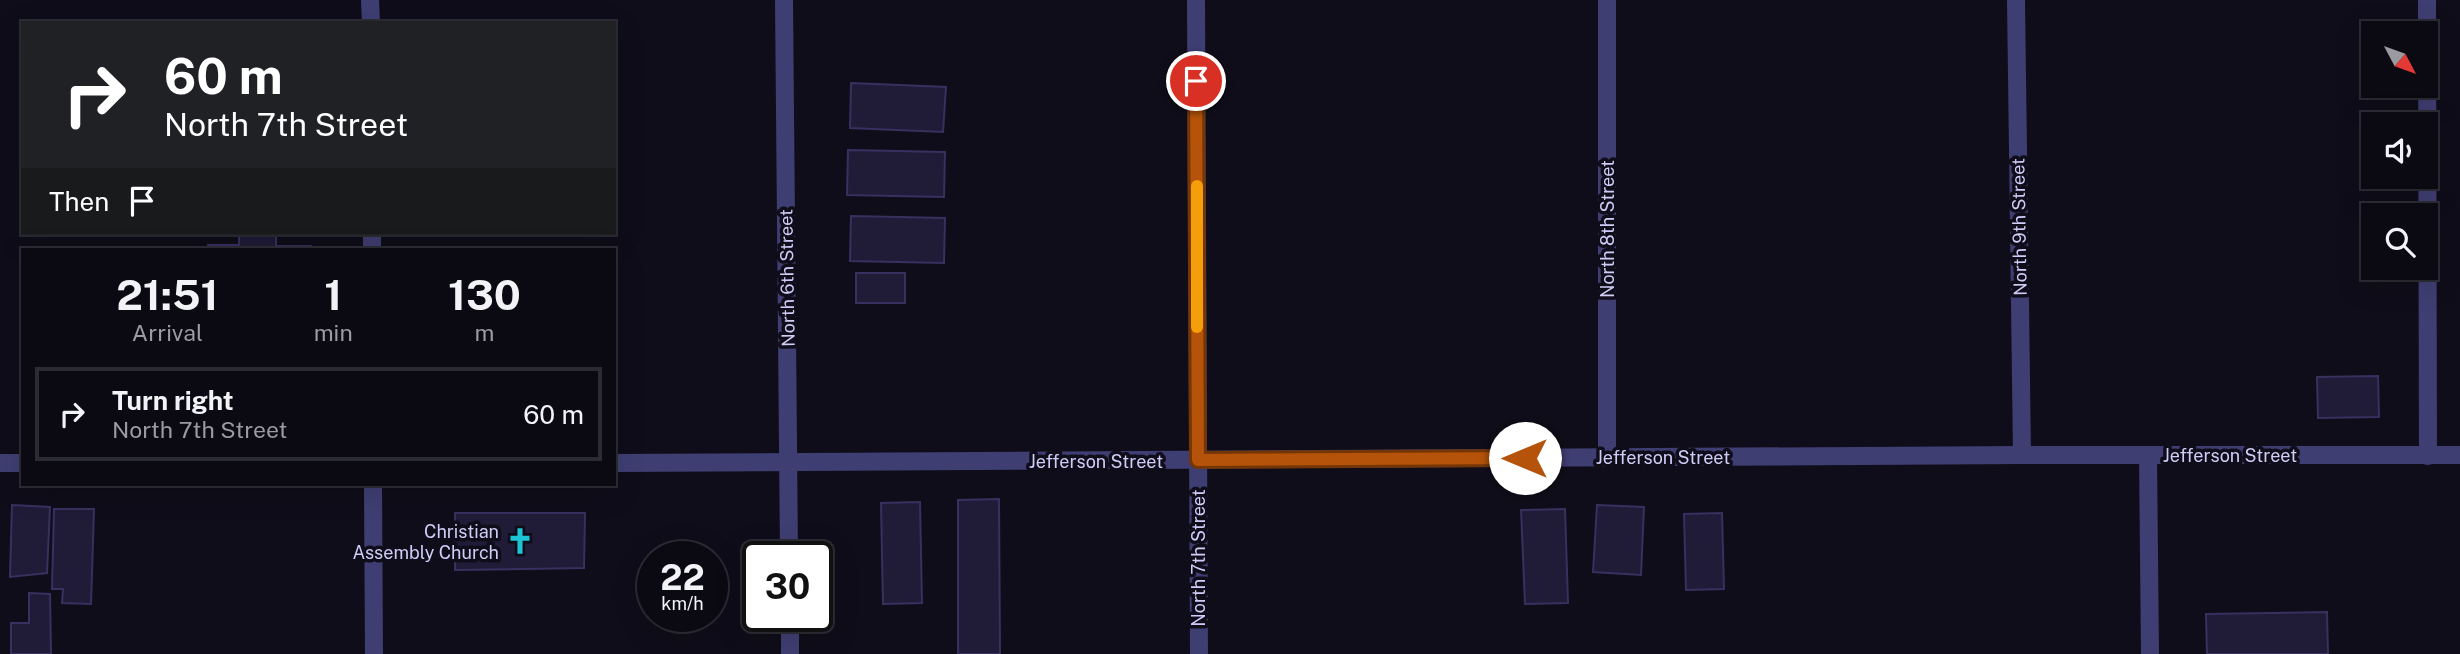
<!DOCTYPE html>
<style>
body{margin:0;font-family:"Public Sans",sans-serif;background:#14131c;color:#f1f3f6;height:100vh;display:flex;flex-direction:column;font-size:26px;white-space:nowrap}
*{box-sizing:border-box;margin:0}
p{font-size:23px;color:#9a9aa0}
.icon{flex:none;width:38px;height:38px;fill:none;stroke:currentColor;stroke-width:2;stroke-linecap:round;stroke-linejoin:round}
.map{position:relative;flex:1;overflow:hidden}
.side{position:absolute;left:21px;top:248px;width:595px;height:238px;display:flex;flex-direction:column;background:#0b0a13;border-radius:0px;box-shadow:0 7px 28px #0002,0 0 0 2px #2b2b33}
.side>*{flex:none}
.top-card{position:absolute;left:21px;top:21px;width:595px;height:214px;border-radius:0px;box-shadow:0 7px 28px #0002,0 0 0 2px #2b2b33;background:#202124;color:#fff;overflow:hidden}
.needle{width:46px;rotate:131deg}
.fabs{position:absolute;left:2361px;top:21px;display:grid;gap:14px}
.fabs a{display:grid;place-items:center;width:77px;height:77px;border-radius:0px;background:#0b0a13;box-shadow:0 7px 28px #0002,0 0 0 2px #2b2b33;font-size:35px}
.speed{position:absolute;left:637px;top:541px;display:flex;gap:14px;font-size:35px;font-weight:700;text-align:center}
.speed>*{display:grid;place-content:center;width:91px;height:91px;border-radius:50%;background:#0b0a13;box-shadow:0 7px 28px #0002,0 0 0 2px #2b2b33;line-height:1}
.speed small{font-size:18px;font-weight:400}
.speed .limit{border:4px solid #111;border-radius:10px;background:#fff;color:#111}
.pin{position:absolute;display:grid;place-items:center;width:60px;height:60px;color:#fff;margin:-30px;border:4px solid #fff;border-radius:50%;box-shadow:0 2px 7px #0007}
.me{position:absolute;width:77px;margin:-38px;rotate:270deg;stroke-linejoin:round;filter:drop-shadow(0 0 5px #0008)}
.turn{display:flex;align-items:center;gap:24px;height:147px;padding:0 28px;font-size:32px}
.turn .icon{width:91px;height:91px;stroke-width:2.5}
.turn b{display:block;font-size:49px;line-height:60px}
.then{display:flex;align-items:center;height:66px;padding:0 28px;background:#0003;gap:14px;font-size:26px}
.eta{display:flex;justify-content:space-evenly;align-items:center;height:119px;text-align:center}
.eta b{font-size:42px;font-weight:700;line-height:49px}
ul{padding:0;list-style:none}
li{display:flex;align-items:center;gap:21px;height:94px;margin:0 14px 10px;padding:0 14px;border:4px solid #2b2b33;border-radius:0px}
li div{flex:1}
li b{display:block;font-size:26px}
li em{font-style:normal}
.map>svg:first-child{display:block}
.building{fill:#201b37;stroke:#393060;stroke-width:2}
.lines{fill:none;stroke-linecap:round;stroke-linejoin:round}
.minor{stroke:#3f3e72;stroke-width:18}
.route-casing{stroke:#753606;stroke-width:18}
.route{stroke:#b45309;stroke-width:12}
.slow{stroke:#f59e0b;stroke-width:12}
.labels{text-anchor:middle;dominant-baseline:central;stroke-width:7;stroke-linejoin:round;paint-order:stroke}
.street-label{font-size:18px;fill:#d0ccf8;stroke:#0f0d19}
.poi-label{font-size:18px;fill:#d0ccf8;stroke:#0f0d19;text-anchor:end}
</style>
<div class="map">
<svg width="2460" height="654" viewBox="0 0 2460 654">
<rect width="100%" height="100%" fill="#0f0d19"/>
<g class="building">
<path d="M851,83L946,87L943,132L850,128Z"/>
<path d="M848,150L945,152L944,197L847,195Z"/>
<path d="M851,216L945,218L944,263L850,261Z"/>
<path d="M239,233H276V246H311V250H208V245H239Z"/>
<rect x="856" y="273" width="49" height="30"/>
<path d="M2378,376L2379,417L2318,418L2317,377Z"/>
<path d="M999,499L1000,654H958V500Z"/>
<path d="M920,502L922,603L883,604L881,503Z"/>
<path d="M12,505L50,507L47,573L10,577Z"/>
<path d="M1597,505L1644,507L1641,575L1593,572Z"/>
<path d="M54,509H94L91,604L62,603L63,589H52Z"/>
<path d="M1565,509L1568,603L1525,604L1521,510Z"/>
<path d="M455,513H585L584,568L455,570Z"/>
<path d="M1722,513L1724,589L1686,590L1684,514Z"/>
<path d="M29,593L50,594L51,654H11V623H29Z"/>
<path d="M2327,612L2328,654H2207L2206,614Z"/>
</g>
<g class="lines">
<g class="minor">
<path d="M370,0L371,23"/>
<path d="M784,0L789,556"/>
<path d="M1196,0L1199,654"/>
<path d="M2016,0L2022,455"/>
<path d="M2427,0L2428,456"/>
<path d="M372,233V250"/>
<path d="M2148,455L2150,654"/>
<path d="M1607,458V0"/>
<path d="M0,463H23"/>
<path d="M614,463L2022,455H2460"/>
<path d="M373,485L374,654"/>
<path d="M790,616V654"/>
</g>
</g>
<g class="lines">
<defs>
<path id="route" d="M1196,81L1198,460L1525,458"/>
</defs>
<use href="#route" class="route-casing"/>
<use href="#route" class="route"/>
<path class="slow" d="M1197,186V327"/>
</g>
<defs>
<symbol id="church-bare" viewBox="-9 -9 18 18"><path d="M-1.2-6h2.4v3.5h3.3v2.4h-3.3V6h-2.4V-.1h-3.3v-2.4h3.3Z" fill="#1dc4d3" stroke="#0f0d19" stroke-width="2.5" paint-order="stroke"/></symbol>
</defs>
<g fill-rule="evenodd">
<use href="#church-bare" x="501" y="522" width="38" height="38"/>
</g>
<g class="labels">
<g class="street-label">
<text transform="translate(2019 227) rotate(-91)">North 9th Street</text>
<text transform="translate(1607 229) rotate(-90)">North 8th Street</text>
<text transform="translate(787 278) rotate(-91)">North 6th Street</text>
<text x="2230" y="455">Jefferson Street</text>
<text x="1663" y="457">Jefferson Street</text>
<text x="1096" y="461">Jefferson Street</text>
<text transform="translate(1198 558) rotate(-90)">North 7th Street</text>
</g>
<g class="poi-label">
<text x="499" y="531">Christian<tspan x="499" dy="21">Assembly Church</tspan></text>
</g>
</g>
</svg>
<div class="fabs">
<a><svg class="needle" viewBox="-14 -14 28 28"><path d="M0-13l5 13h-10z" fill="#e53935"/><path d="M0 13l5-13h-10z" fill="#9a9aa0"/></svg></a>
<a><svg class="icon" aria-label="sound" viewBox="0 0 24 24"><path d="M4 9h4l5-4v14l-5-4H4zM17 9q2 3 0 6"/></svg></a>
<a><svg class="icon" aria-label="search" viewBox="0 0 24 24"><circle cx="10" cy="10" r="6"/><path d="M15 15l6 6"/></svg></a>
</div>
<div class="speed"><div>22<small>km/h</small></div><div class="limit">30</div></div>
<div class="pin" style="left:1196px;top:81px;background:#d93025"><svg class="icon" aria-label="arrive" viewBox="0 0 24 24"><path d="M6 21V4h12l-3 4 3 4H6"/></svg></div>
<svg class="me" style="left:1525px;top:458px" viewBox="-20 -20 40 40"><circle r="19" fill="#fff"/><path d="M0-13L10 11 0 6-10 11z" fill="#b45309"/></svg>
<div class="top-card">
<div class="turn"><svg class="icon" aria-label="right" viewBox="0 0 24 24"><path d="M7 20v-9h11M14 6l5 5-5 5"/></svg><div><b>60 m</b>North 7th Street</div></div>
<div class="then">Then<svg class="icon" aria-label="arrive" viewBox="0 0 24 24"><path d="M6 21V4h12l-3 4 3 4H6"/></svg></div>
</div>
<section class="side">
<div class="eta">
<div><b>21:51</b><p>Arrival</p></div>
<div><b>1</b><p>min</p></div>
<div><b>130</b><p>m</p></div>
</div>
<ul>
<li><svg class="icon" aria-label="right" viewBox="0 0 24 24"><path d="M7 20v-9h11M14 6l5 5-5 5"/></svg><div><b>Turn right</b><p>North 7th Street</p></div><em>60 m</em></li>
</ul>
</section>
</div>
